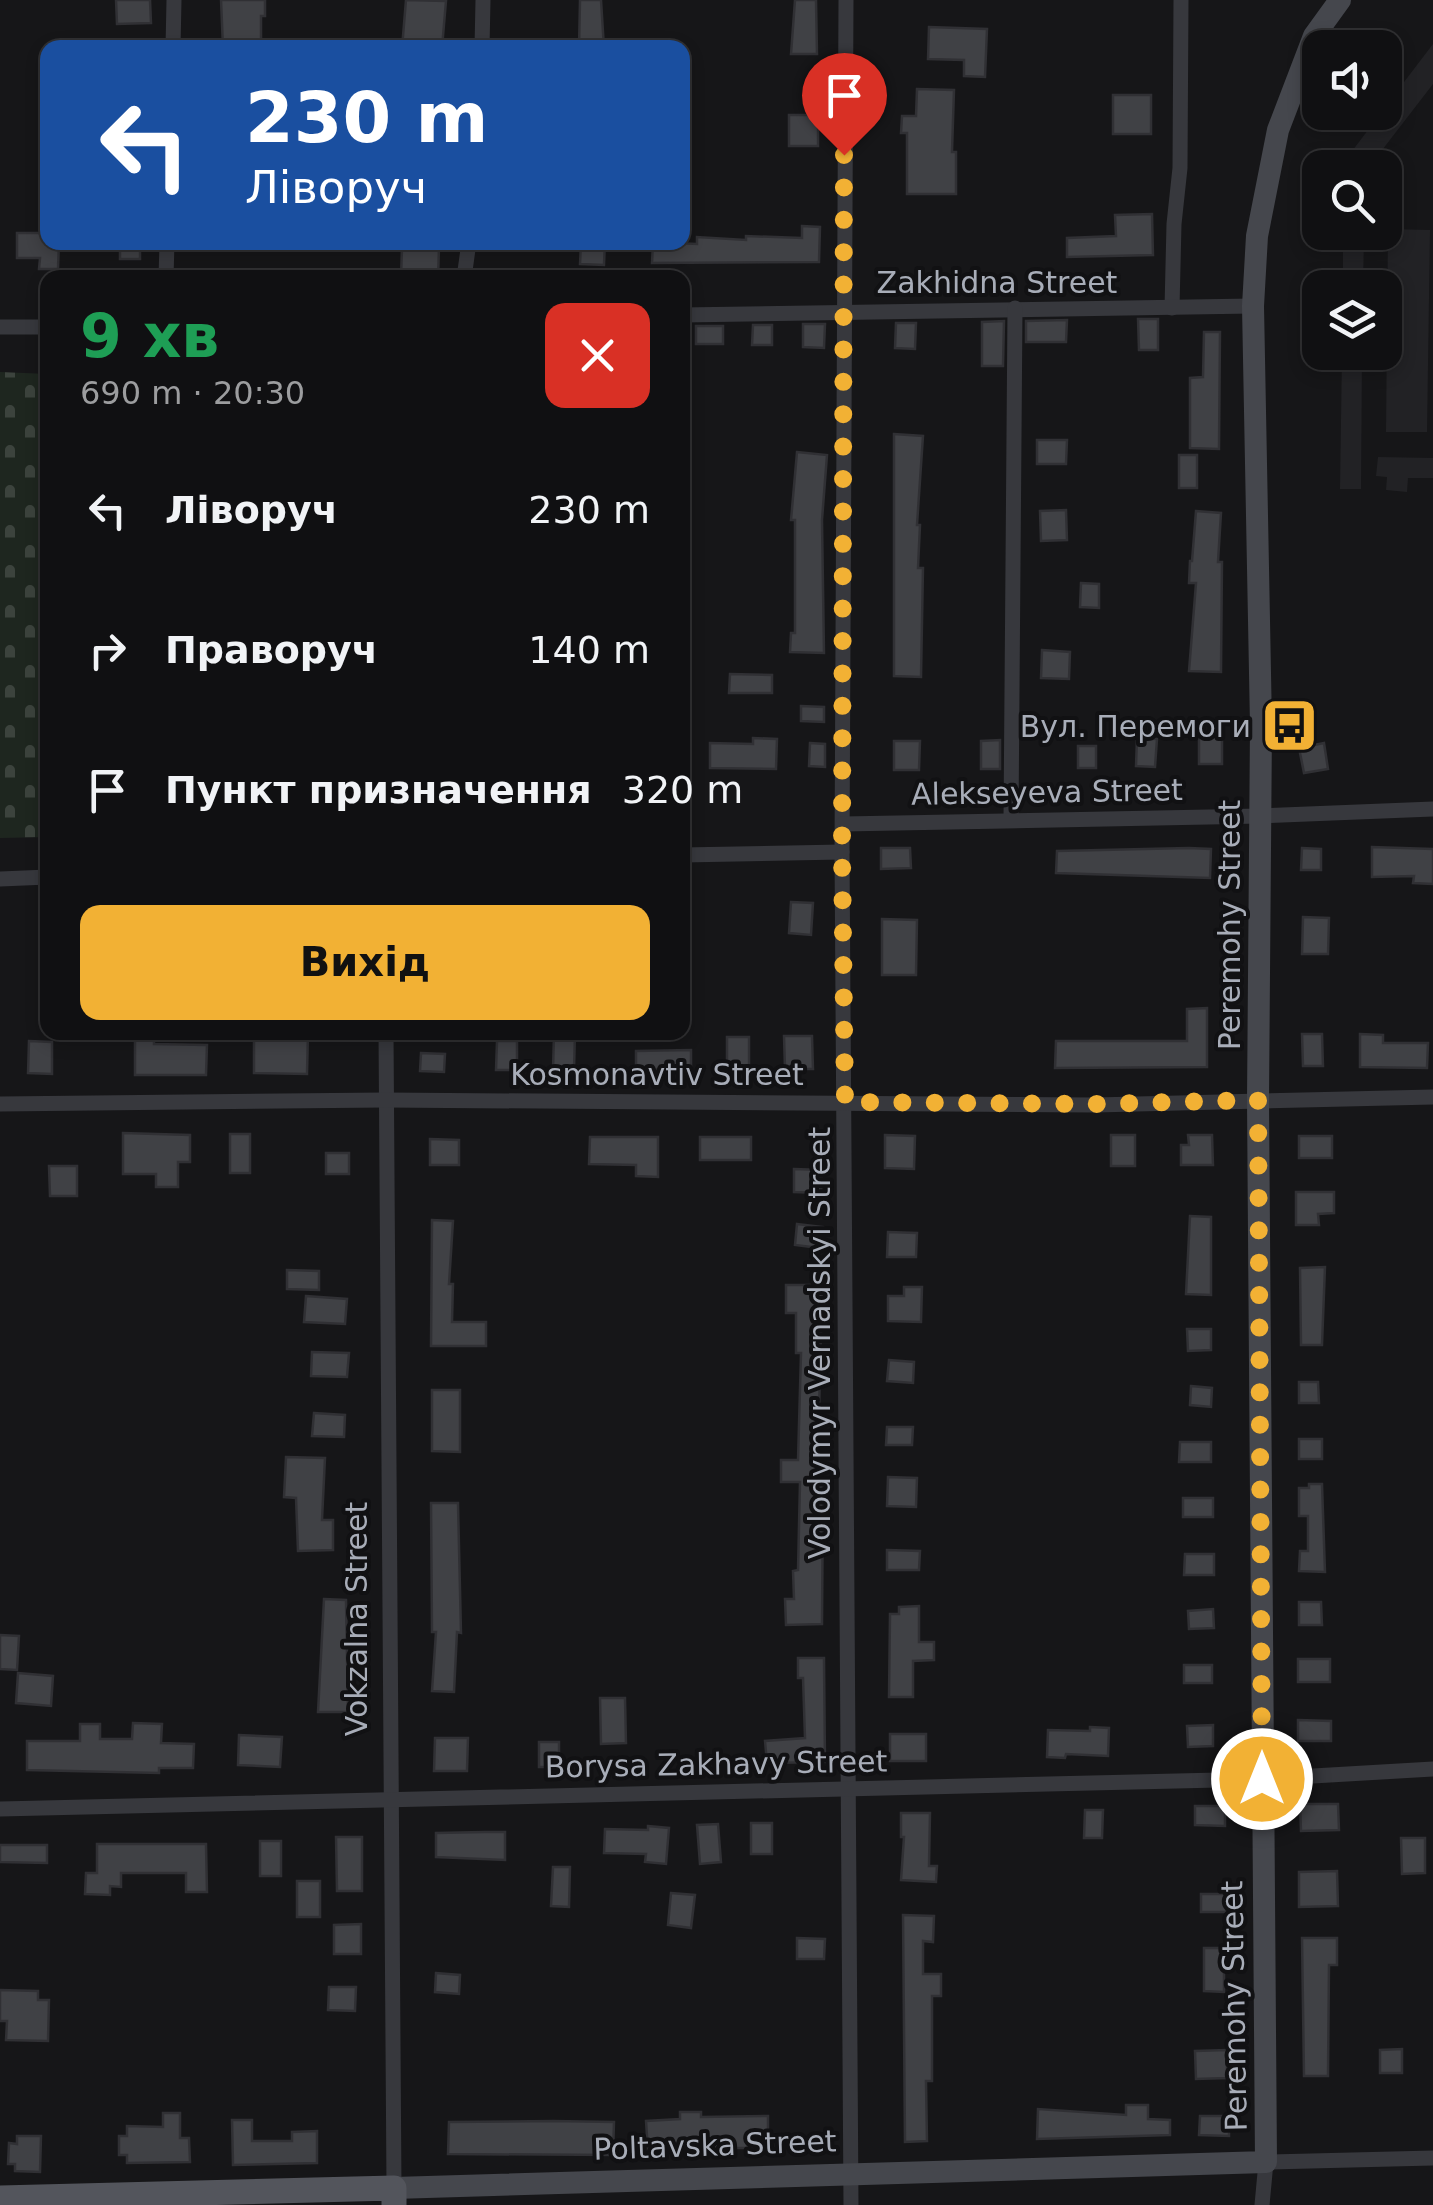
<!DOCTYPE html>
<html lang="uk">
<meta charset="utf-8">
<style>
body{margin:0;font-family:"DejaVu Sans",sans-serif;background:#19191b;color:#f1f3f6;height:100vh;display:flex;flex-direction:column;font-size:38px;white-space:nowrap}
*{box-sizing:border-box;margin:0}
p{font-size:32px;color:#9c9d9f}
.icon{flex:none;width:55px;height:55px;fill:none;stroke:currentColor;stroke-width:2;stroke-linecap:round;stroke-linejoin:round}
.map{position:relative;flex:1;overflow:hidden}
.panel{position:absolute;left:40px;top:270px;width:650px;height:770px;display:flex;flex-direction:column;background:#101012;border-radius:20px;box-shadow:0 5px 15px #0003,0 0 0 2px #303032}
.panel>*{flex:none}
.top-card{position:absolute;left:40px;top:40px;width:650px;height:210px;border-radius:20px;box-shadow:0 5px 15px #0003,0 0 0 2px #303032;background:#1a4fa0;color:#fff;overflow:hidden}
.controls{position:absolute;left:1302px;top:30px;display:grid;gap:20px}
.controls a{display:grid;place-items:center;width:100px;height:100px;border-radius:20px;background:#101012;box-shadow:0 5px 15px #0003,0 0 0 2px #303032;font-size:50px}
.pin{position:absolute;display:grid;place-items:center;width:85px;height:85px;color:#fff;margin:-102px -42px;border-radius:50% 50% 50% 0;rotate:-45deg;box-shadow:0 0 10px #0007}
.pin .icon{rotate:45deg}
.me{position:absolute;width:110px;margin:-55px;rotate:0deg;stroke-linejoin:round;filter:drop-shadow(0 0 8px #0008)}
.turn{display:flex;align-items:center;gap:35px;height:210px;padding:0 40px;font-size:45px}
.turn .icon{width:130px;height:130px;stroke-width:2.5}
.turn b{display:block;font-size:70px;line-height:85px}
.round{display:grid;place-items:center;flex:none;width:105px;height:105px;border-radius:20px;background:#19191b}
.head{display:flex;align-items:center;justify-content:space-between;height:170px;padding:0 40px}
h1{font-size:60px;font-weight:800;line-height:75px;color:#1e9e55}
.primary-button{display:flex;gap:20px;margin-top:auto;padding:20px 40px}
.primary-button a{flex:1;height:115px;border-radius:20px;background:#f2b134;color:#111;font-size:40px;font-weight:800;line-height:115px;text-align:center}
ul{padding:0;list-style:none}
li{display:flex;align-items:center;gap:30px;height:140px;padding:0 40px}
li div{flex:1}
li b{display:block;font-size:38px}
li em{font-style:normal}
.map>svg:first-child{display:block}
.built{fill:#222225}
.cemetery{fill:url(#cemetery-stones)}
.building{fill:#404145;stroke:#303034;stroke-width:2.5}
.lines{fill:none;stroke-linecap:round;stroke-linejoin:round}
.street{stroke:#37383d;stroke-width:15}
.secondary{stroke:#45474d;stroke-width:22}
.primary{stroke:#53555c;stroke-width:25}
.route{stroke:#f2b134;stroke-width:18;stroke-dasharray:0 32.4}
.labels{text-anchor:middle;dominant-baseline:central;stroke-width:8;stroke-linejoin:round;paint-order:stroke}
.street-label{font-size:30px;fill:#a8adb8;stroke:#111113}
.poi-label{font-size:30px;fill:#a8adb8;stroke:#111113;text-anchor:end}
</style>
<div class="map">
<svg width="1433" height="2205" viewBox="0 0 1433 2205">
<defs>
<pattern id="cemetery-stones" width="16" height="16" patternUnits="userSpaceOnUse" patternTransform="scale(2.5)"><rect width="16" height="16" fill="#1e261f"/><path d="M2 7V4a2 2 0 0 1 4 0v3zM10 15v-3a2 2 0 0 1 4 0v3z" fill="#3c433d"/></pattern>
</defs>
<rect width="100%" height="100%" fill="#161618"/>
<g class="built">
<path d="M1433,44V84L1369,167H1343V163L1381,113L1385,112V107Z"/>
<path d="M1388,229L1430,230L1427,432H1386Z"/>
<path d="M1343,234H1364L1363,287H1343Z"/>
<path d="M1342,353H1362L1361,489H1340Z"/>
<path d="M1378,457L1433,458V478H1408L1407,492L1386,490L1387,477L1376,476Z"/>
</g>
<path class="cemetery" d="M0,372L47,374V837L0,838Z"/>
<g class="building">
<path d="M116,0H150L151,23L117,24Z"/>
<path d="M221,0H265V16H261V48H223Z"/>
<path d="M406,0L446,1L442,48H402Z"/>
<path d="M580,0H601L604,48H579Z"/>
<path d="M795,0H816L817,54H791Z"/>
<path d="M929,27L987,29L985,77L964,76V60L928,59Z"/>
<path d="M917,89L954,90L952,152H956V194H907V133H901L902,116H916Z"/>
<rect x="1113" y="95" width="38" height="39"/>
<rect x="789" y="115" width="29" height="31"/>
<path d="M1152,214L1153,255L1067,257V238L1116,236L1115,215Z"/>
<path d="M802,226L820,227L819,262L652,263L653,242L697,244V237L746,240V236L802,238Z"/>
<path d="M17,233H48V242H59L58,269H39L40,258H17Z"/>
<rect x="120" y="242" width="20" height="17"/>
<path d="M581,242H605L604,265L580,264Z"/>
<path d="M402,247L439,248L438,278H401Z"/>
<path d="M1138,319H1158V350H1139Z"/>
<path d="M1067,320L1066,342H1026V321Z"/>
<path d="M1004,321L1003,366H982V322Z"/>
<path d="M896,323H916L915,349L895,348Z"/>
<path d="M803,324H825L824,348L803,347Z"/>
<path d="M753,325H772V345H752Z"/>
<rect x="696" y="326" width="27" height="18"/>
<path d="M1204,332H1220L1219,449L1190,448V378L1203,377Z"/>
<path d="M894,434L923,436L917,525H920L918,568H923L921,677L894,676Z"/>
<path d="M1037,440H1067L1066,464H1037Z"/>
<path d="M797,452L827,455L822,520L824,653L790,652L791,633H795V520H791Z"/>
<rect x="1179" y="455" width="18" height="33"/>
<path d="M1066,510L1067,540L1041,541L1040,511Z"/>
<path d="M1196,511L1221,513L1218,562H1222L1221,672L1189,671L1196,583H1189L1190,561H1192Z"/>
<path d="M1081,583L1099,584V608L1080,607Z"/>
<path d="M1042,650L1070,652L1069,679L1041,678Z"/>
<path d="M730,674L772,675V693H729Z"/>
<path d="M801,706L824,707V722L801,721Z"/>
<rect x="1199" y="733" width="23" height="31"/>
<path d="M753,738L777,739L776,769L710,768V743L753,744Z"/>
<path d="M1137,738L1157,739L1155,767L1136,766Z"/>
<path d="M1000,740V769H981V741Z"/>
<path d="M894,741H920L919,770H894Z"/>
<path d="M810,743L825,744V767L809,766Z"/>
<path d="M1324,743L1328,769L1304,773L1299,748Z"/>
<rect x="1078" y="746" width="18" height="22"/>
<path d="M1372,847L1433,849V884L1413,883L1414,876L1372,877Z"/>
<path d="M881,848H910L911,868L881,869Z"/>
<path d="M1189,848L1211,849L1210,878L1056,873L1057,851Z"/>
<path d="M1302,848L1321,849V870H1301Z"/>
<path d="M791,902L813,903L811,935L789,933Z"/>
<path d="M1303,917L1329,918L1328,954H1302Z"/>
<path d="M882,919L917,920L916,975H882Z"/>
<path d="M1207,1008V1067L1055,1068L1056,1041H1187V1009Z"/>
<path d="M135,1032L154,1033V1044L207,1045L206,1075H135Z"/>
<path d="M288,1032L308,1033L307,1074L254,1073V1037L288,1038Z"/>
<path d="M554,1033L575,1034L574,1070H553Z"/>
<path d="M1302,1034H1322L1323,1066H1303Z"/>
<path d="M1360,1034L1383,1035V1043H1428L1427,1068L1360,1067Z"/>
<path d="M784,1036H812L813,1069H785Z"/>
<rect x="727" y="1037" width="22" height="33"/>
<path d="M29,1041L52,1042V1074L28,1073Z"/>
<path d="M497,1041H517V1070H496Z"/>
<path d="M691,1050V1069L636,1070V1051Z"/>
<path d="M421,1053L445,1054L444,1072L420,1071Z"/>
<path d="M123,1133L190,1135V1162H178V1187H156V1174H123Z"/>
<rect x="230" y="1134" width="20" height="39"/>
<path d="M885,1135L915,1136L914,1169L885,1168Z"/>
<rect x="1111" y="1135" width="24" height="31"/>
<path d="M1188,1135H1212L1213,1165H1181V1145H1189Z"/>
<rect x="1299" y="1136" width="33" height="22"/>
<path d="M590,1137H658V1177L636,1176V1165L589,1164Z"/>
<rect x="700" y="1137" width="51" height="23"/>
<path d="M430,1139L459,1140V1165H430Z"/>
<rect x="326" y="1153" width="23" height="21"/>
<path d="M49,1166H77V1196H50Z"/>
<path d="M794,1169L822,1170L821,1193L794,1192Z"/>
<path d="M1296,1192H1334V1213L1318,1214L1319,1225H1296Z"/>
<path d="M1190,1216L1211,1217V1295L1186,1294Z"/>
<path d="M432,1220L453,1221L449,1284H453L452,1322H486V1346H431Z"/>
<path d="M797,1224L823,1227L820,1248L795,1245Z"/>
<path d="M888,1232L917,1233L916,1257H887Z"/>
<path d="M1325,1267L1322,1345H1301L1300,1268Z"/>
<path d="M287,1270L319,1271V1290L287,1289Z"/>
<path d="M786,1285H811L810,1294H822L819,1412H822L823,1489L822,1624L786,1625L785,1599H794L793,1571L798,1570L800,1482H781V1460H798L801,1353H796V1313H786Z"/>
<path d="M904,1287H922L921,1322L888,1321V1296H904Z"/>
<path d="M306,1296L347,1299L345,1324L304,1322Z"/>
<path d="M1187,1329H1211V1350L1188,1351Z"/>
<path d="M312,1352L349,1353L347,1377L311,1376Z"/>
<path d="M889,1360L914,1362L913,1383L887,1381Z"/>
<path d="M1299,1382H1318L1319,1403H1299Z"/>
<path d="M1191,1386L1212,1388L1211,1407L1190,1405Z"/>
<path d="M432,1390H460V1452L432,1451Z"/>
<path d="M314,1413L345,1415L344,1437L312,1436Z"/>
<path d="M887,1427H913L912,1445H886Z"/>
<rect x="1299" y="1439" width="23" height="20"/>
<path d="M1180,1442H1211V1462H1179Z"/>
<path d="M286,1457L325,1458L322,1520H333V1550L298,1551L296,1498L284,1497Z"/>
<path d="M888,1477L917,1478L916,1507L887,1506Z"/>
<path d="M1309,1484H1322L1325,1572L1299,1571L1300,1551H1308V1516H1299V1488H1309Z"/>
<rect x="1183" y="1498" width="30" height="19"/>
<path d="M431,1503H458L461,1633L457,1632L454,1692L432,1691L436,1632H432Z"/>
<path d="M887,1550L920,1551L919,1570H887Z"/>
<path d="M1185,1554H1214V1575H1184Z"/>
<path d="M324,1599L346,1600L348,1712H318Z"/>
<path d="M1299,1602H1321L1322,1625H1299Z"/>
<path d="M919,1606V1642H934V1660L913,1661V1697H889L890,1614H899V1607Z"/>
<path d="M1213,1609L1214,1628L1189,1629L1188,1611Z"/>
<path d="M0,1635L19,1636L17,1670L0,1669Z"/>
<path d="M798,1658H824L825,1762L767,1763L765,1741L805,1738L803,1678H798Z"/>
<rect x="1298" y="1659" width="32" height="23"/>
<rect x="1184" y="1665" width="28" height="18"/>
<path d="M18,1673L53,1676L51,1706L16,1703Z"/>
<path d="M600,1698H625L626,1743L601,1744Z"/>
<path d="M1298,1720L1331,1721V1741H1298Z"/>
<path d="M133,1723L162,1724L161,1743L194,1744L193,1768H159V1773L27,1770V1741H80V1724H100V1739H132Z"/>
<path d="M1213,1725V1746L1188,1747L1187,1726Z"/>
<path d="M1090,1727L1109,1728L1108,1756L1066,1754L1065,1758L1047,1757L1048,1730L1090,1731Z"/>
<rect x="890" y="1734" width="36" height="27"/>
<path d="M239,1735L282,1737L280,1767L238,1765Z"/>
<path d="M435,1738H468L467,1771H434Z"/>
<rect x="539" y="1742" width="20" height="25"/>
<path d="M1300,1804H1338L1339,1830L1301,1831Z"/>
<path d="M1195,1806H1225V1826L1195,1825Z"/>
<path d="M1085,1810H1103L1102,1838H1084Z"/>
<path d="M901,1813H930L929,1866H937L936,1882L901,1880L904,1837H901Z"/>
<rect x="751" y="1823" width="21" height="31"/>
<path d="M718,1824L721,1862L700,1864L697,1825Z"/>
<path d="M648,1826L669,1828L666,1864L645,1862L646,1854L604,1853L605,1829L648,1830Z"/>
<path d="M484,1832H505V1860L436,1857V1833Z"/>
<path d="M336,1837H362V1891H337Z"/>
<path d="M1401,1838H1425V1873L1402,1874Z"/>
<rect x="260" y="1841" width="21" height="35"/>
<path d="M97,1844H206L207,1892H186V1873H121V1887L110,1886V1895L85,1894L86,1873H97Z"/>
<path d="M0,1845H47V1863L0,1862Z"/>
<path d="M553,1867H570L569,1907L551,1906Z"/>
<path d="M1337,1871L1338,1906L1299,1907V1872Z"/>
<rect x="297" y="1881" width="23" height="36"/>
<path d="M671,1893L695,1895L691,1928L668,1925Z"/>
<path d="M1201,1894H1227L1226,1912H1201Z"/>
<path d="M903,1915L934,1916L933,1942L923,1941V1974H941V1996H932V2081H926L927,2141L905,2142Z"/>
<path d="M361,1924V1954H334V1925Z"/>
<path d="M797,1938L825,1939L824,1959H797Z"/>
<path d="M1302,1938H1337V1965H1329L1328,2076H1304Z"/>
<path d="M1204,1948H1224V1992L1204,1991Z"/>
<path d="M436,1973L460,1975L459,1994L435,1992Z"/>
<path d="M329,1987H356L355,2011L328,2010Z"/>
<path d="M0,1990L38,1991V2000H49L48,2041L6,2040L7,2021H0Z"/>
<path d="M1402,2049V2073H1380V2050Z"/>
<path d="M1227,2050V2078L1196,2079L1195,2051Z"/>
<path d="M1126,2105H1148V2119L1170,2120V2135L1037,2139L1038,2109L1126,2115Z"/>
<path d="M680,2112H701V2117L768,2116V2148H668L648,2152L646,2121L680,2119Z"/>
<path d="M163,2113H180V2138H189L190,2162L127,2163V2155H119V2136H127V2126L163,2127Z"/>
<path d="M1200,2116H1229V2136L1199,2135Z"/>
<path d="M232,2120H252V2141H292V2132L317,2131V2163L233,2165Z"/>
<path d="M553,2121L614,2122L613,2155L448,2154L449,2122Z"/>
<path d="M17,2136H41L40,2172L15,2171V2164H8L9,2143L17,2144Z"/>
</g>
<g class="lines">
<g class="street">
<path d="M846,0L842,852L851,2205"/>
<path d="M173,48L174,0"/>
<path d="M482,48L483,0"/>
<path d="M166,278L167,242"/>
<path d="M464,278L469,242"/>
<path d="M1172,308L1174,224L1180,168L1181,0"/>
<path d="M682,315L1253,306"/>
<path d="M0,327H48"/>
<path d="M1011,819L1015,308"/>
<path d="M843,824L1260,816L1433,809"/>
<path d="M682,855L842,852"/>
<path d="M0,879L48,877"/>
<path d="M386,1032L394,2188"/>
<path d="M0,1104L385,1100L1095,1105L1433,1097"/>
<path d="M0,1809L1262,1779L1433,1769"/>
<path d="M1262,2205L1266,2162L1433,2158"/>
</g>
<path class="secondary" d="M394,2188L1266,2162L1258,1100L1261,725L1253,306L1257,236L1278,130L1314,36L1340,0"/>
<path class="primary" d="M0,2198L394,2188V2205"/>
</g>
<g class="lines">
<path class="route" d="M844,155L842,852L845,1102L1094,1104L1258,1100L1262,1779"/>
</g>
<defs>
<symbol id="bus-square" viewBox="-11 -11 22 22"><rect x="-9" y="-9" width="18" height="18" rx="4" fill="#f2b134" stroke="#111113"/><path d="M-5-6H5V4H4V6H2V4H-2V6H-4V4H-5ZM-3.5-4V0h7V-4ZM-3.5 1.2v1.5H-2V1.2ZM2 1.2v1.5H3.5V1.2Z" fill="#111"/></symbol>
</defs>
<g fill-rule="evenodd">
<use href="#bus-square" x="1258" y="694" width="63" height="63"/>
</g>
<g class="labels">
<g class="street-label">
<text x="997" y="282">Zakhidna Street</text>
<text transform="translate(1047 792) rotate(-1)">Alekseyeva Street</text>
<text transform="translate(1229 925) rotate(-90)">Peremohy Street</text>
<text x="657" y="1074">Kosmonavtiv Street</text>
<text transform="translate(819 1343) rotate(-90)">Volodymyr Vernadskyi Street</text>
<text transform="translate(356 1619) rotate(-90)">Vokzalna Street</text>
<text transform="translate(716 1764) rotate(-1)">Borysa Zakhavy Street</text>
<text transform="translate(1234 2006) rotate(-91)">Peremohy Street</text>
<text transform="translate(715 2145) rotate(-2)">Poltavska Street</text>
</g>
<g class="poi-label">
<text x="1251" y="726">Вул. Перемоги</text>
</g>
</g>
</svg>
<div class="controls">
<a><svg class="icon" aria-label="sound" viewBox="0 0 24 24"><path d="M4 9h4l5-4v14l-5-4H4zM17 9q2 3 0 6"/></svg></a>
<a><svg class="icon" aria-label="search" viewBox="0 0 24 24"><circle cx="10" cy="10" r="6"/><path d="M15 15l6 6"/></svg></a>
<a><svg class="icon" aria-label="layers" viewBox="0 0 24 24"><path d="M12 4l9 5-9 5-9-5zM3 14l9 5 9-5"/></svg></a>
</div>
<div class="pin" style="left:844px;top:155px;background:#d93025"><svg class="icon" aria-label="arrive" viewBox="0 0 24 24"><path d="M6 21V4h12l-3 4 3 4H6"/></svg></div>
<svg class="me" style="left:1262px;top:1779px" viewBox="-20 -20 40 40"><circle r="17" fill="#f2b134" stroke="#fff" stroke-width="3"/><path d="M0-11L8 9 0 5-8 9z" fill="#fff"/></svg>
<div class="top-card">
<div class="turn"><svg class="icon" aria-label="left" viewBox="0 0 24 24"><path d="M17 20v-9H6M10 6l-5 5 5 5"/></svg><div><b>230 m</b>Ліворуч</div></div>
</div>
<section class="panel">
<div class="head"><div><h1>9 хв</h1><p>690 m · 20:30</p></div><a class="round" style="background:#d93025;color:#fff"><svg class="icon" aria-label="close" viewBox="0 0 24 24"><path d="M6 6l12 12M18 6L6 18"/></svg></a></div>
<ul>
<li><svg class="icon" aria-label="left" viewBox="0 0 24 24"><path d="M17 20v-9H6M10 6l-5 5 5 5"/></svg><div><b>Ліворуч</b></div><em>230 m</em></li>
<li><svg class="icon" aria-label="right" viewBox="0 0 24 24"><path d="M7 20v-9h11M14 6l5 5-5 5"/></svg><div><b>Праворуч</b></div><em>140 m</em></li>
<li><svg class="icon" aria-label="arrive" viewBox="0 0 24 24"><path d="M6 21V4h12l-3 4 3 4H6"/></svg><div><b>Пункт призначення</b></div><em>320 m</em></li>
</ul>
<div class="primary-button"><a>Вихід</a></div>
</section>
</div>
